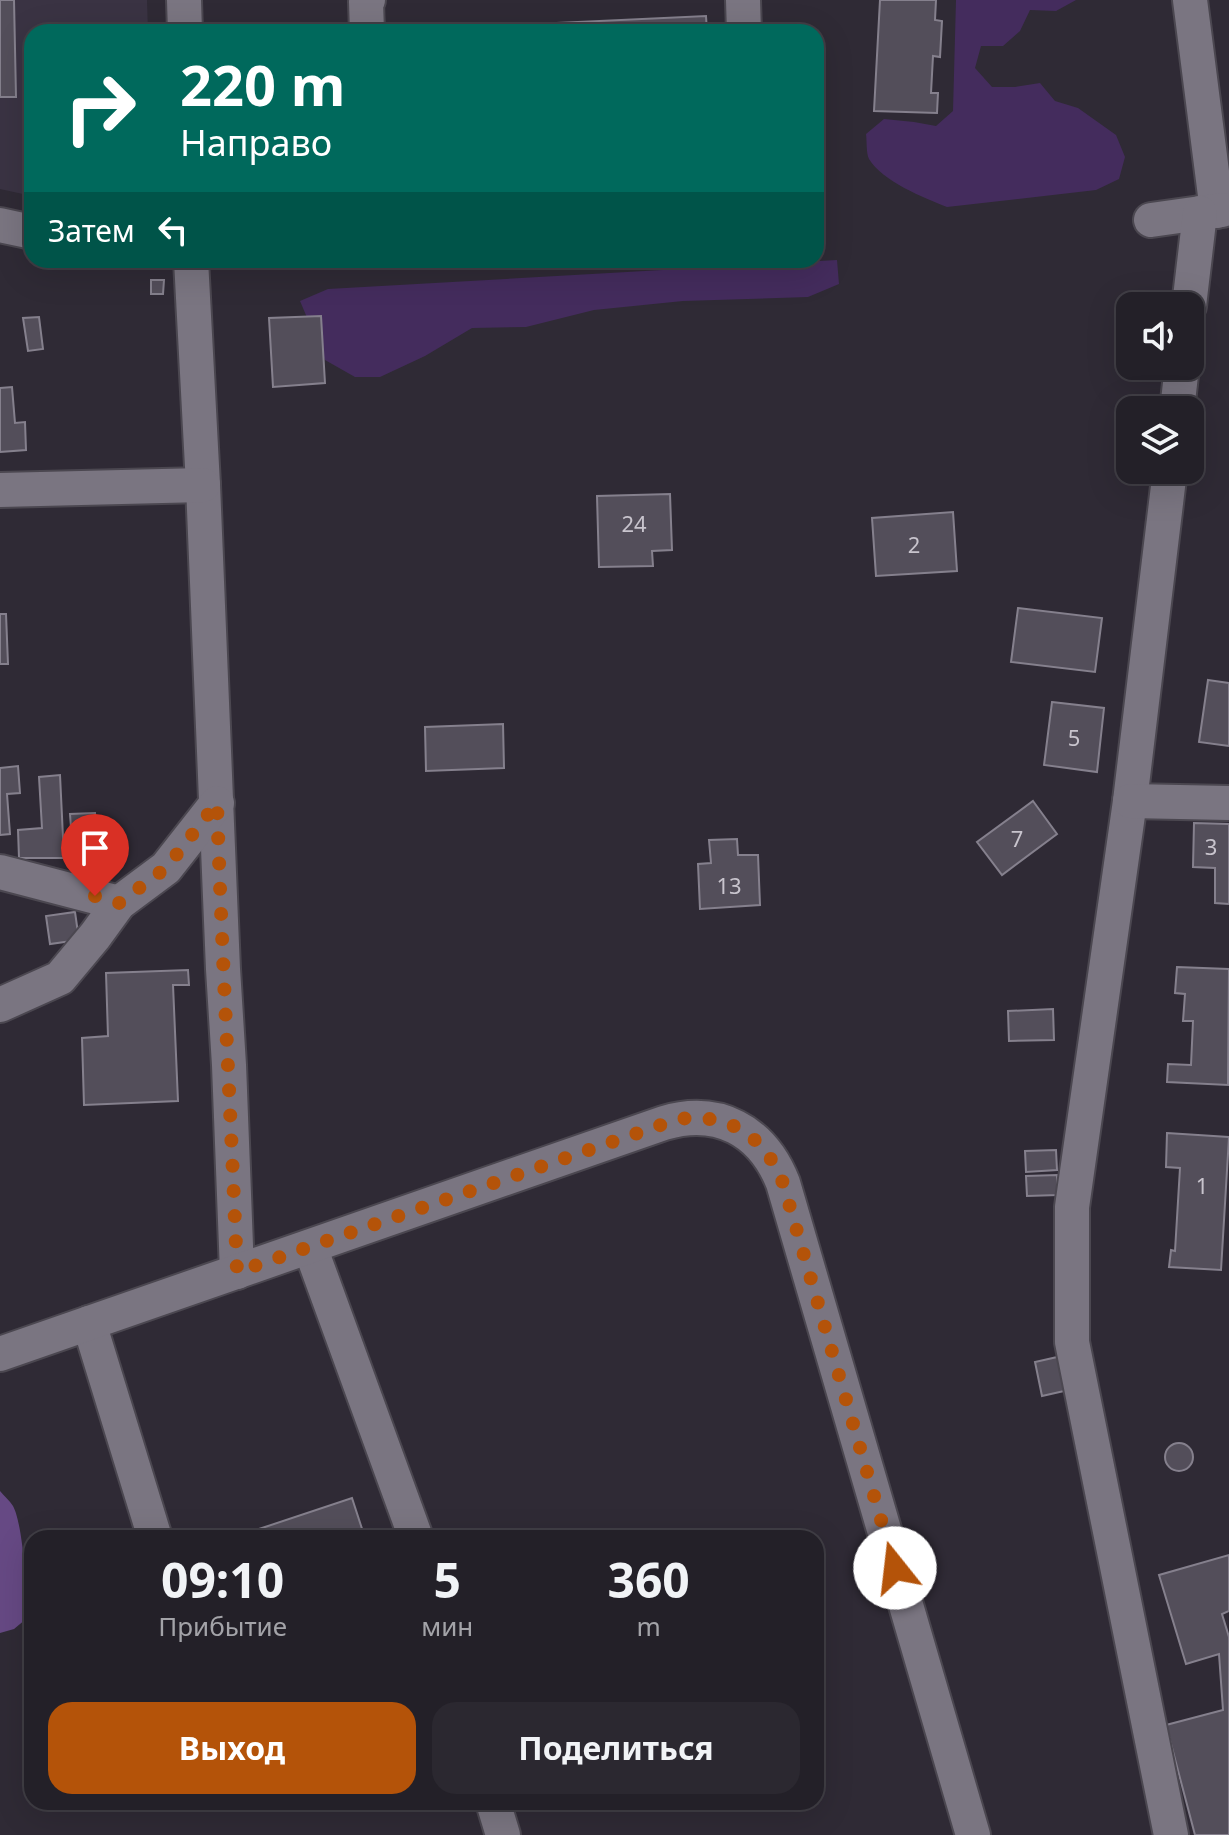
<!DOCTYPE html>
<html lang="ru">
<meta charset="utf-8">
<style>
body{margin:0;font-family:"Noto Sans",sans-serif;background:#2b2830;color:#f1f3f6;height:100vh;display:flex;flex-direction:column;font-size:30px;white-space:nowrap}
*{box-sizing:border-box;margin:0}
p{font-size:26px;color:#a3a3a8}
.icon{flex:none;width:44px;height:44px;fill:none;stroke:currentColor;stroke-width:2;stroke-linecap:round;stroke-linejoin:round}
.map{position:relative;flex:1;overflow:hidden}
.details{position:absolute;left:24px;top:1530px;width:800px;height:280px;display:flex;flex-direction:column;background:#232028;border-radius:24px;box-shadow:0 8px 32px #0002,0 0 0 2px #403e45}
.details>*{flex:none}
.top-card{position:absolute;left:24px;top:24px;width:800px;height:244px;border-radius:24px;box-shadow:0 8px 32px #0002,0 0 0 2px #403e45;background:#00695c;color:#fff;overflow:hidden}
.fabs{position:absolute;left:1116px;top:292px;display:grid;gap:16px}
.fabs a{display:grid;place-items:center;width:88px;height:88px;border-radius:16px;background:#232028;box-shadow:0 8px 32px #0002,0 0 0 2px #403e45;font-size:40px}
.pin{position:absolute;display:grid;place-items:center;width:68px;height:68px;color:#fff;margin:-82px -34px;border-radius:50% 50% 50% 0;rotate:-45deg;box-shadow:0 0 8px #0007}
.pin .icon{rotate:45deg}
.me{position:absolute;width:88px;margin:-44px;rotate:344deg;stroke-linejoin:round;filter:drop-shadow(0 0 6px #0008)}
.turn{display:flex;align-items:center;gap:28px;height:168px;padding:0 24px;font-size:36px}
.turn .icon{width:104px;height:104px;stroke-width:2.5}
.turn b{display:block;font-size:56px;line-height:68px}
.then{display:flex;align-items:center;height:76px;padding:0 24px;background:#0003;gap:16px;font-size:30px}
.eta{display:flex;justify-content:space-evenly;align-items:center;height:136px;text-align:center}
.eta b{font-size:48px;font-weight:700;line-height:56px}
.primary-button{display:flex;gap:16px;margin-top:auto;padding:16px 24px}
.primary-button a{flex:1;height:92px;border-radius:24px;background:#b45309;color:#fff;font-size:32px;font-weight:700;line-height:92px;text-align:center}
.primary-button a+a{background:#2b2830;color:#f1f3f6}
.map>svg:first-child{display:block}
.built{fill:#3a3343}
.green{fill:#442c5d}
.water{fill:#664984}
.building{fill:#534e5a;stroke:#85808d;stroke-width:2}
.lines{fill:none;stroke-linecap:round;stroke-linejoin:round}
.minor-casing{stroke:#4b4750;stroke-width:38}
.minor{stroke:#7a7581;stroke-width:34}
.route{stroke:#b45309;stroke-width:14;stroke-dasharray:0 25.2}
.labels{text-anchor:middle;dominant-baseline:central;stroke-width:6;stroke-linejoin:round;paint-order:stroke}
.number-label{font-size:22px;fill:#c8c4cd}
</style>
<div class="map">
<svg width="1229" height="1835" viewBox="0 0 1229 1835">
<rect width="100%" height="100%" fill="#2f2a35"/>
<path class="built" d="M0,0H147L148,32H32V196L0,189Z"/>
<g class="green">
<path d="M956,0H1076L1056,11L1030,10L1020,31L1003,46H981L975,68L992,87H1015L1040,83L1055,101L1078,108L1116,135L1125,157L1119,179L1096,190L947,207C924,198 882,181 869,159C866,153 867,141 866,134L884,119L914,122L936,126L953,111Z"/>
<path d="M837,260L839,284L808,297L683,301L594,310L526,327L472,328L425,356L380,377H355L325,360L300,301L328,289Z"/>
</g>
<path class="water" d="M0,1491C4,1496 10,1501 13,1506C23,1524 28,1597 26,1619L14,1629L0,1633Z"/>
<g class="building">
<path d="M0,0H14L16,97H0Z"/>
<path d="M880,0H936L935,20L942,21L940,57L933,56L931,93H938L937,113L874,111Z"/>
<path d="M706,16L707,32H425V29Z"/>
<path d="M798,26L799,32H763V31Z"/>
<path d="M151,280H164L163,294H151Z"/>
<path d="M321,316L325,383L273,387L269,318Z"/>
<path d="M39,317L43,349L28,351L23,318Z"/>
<path d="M12,387L15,423L25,422L26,450L0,452V388Z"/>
<path d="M670,494L672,550L652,551L653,566L599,567L597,496Z"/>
<path d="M953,512L957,571L876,576L872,518Z"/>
<path d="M1018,608L1102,618L1095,672L1011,662Z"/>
<path d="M0,614H6L8,664H0Z"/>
<path d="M1208,680L1229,683V746L1199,742Z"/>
<path d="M1052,702L1104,708L1097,772L1044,765Z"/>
<path d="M503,724L504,768L426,771L425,727Z"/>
<path d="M18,766L20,793L7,794L10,834L0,835V768Z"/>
<path d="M60,775L64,858H19L18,830L42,828L39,777Z"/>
<path d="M1033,801L1057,834L1002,875L977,842Z"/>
<path d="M95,813L98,856L73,857L70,814Z"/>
<path d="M1194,823L1229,824V904L1215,903V868L1193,867Z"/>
<path d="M737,839L738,855H758L760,905L700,909L698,864L711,863L709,840Z"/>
<path d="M75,912L79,940L50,944L46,916Z"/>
<path d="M1177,967L1229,969L1228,1085L1167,1082L1168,1064L1191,1065L1193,1021H1183L1185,994L1175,993Z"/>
<path d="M188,970L189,985H173L178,1101L84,1105L82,1038L108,1036L106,973Z"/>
<path d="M1053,1009L1054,1040L1009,1041L1008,1011Z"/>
<path d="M1167,1133L1229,1137L1221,1270L1169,1267L1171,1250L1175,1251L1180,1168L1166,1167Z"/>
<path d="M1056,1150L1057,1170L1026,1172L1025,1151Z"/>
<path d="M1057,1175L1058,1195L1027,1196L1026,1176Z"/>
<path d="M1066,1355L1073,1389L1042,1396L1035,1362Z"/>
<circle cx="1179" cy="1457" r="14"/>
<path d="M352,1498L365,1538H232Z"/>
<path d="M1229,1555V1611L1222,1614L1229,1637V1835H1195L1166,1725L1223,1710L1219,1654L1186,1664L1159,1575Z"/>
</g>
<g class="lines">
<defs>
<g id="minor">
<path d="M184,0L185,32"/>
<path d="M743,0L744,32"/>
<path d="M1190,0L1217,211"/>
<path d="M367,32L366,2L368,0"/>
<path d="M1151,220L1222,210"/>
<path d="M0,225L32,232"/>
<path d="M191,260L203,485L223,969L229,1065L237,1272"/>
<path d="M1189,306L1200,213"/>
<path d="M1177,410L1182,366"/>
<path d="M1170,470L1130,801L1072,1207V1342L1171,1835"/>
<path d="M0,490L203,485"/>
<path d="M1130,801L1229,803"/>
<path d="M0,872L119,903"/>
<path d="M0,1005L60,978L95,936L119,903L166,868L217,803"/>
<path d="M310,1247L416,1538"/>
<path d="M89,1323L155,1538"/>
<path d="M0,1354L664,1123C718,1107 762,1130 783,1183L973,1835"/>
<path d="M493,1802L503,1835"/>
</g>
</defs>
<use href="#minor" class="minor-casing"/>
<use href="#minor" class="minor"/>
</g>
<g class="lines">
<path class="route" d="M95,896L119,903L166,868L217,803C222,959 231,1116 237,1272L678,1119C729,1113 764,1135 783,1183L895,1568"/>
</g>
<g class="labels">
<g class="number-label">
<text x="634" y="523">24</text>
<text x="914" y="544">2</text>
<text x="1074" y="737">5</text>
<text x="1017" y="838">7</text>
<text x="1211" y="846">3</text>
<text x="729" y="885">13</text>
<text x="1202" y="1185">1</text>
</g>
</g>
</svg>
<div class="fabs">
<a><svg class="icon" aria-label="sound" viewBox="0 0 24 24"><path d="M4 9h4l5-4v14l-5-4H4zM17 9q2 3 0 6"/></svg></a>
<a><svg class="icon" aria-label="layers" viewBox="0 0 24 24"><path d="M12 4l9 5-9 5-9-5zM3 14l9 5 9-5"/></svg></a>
</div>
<div class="pin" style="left:95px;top:896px;background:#d93025"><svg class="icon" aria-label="arrive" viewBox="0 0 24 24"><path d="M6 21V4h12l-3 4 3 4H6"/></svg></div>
<svg class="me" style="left:895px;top:1568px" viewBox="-20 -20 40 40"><circle r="19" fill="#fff"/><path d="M0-13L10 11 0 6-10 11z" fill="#b45309"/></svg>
<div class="top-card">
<div class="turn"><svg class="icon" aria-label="right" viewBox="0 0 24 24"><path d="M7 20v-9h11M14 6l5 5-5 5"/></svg><div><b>220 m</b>Направо</div></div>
<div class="then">Затем<svg class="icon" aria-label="left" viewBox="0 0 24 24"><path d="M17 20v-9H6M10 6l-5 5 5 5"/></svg></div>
</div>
<section class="details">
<div class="eta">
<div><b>09:10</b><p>Прибытие</p></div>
<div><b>5</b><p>мин</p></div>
<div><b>360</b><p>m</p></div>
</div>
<div class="primary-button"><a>Выход</a><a>Поделиться</a></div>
</section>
</div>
